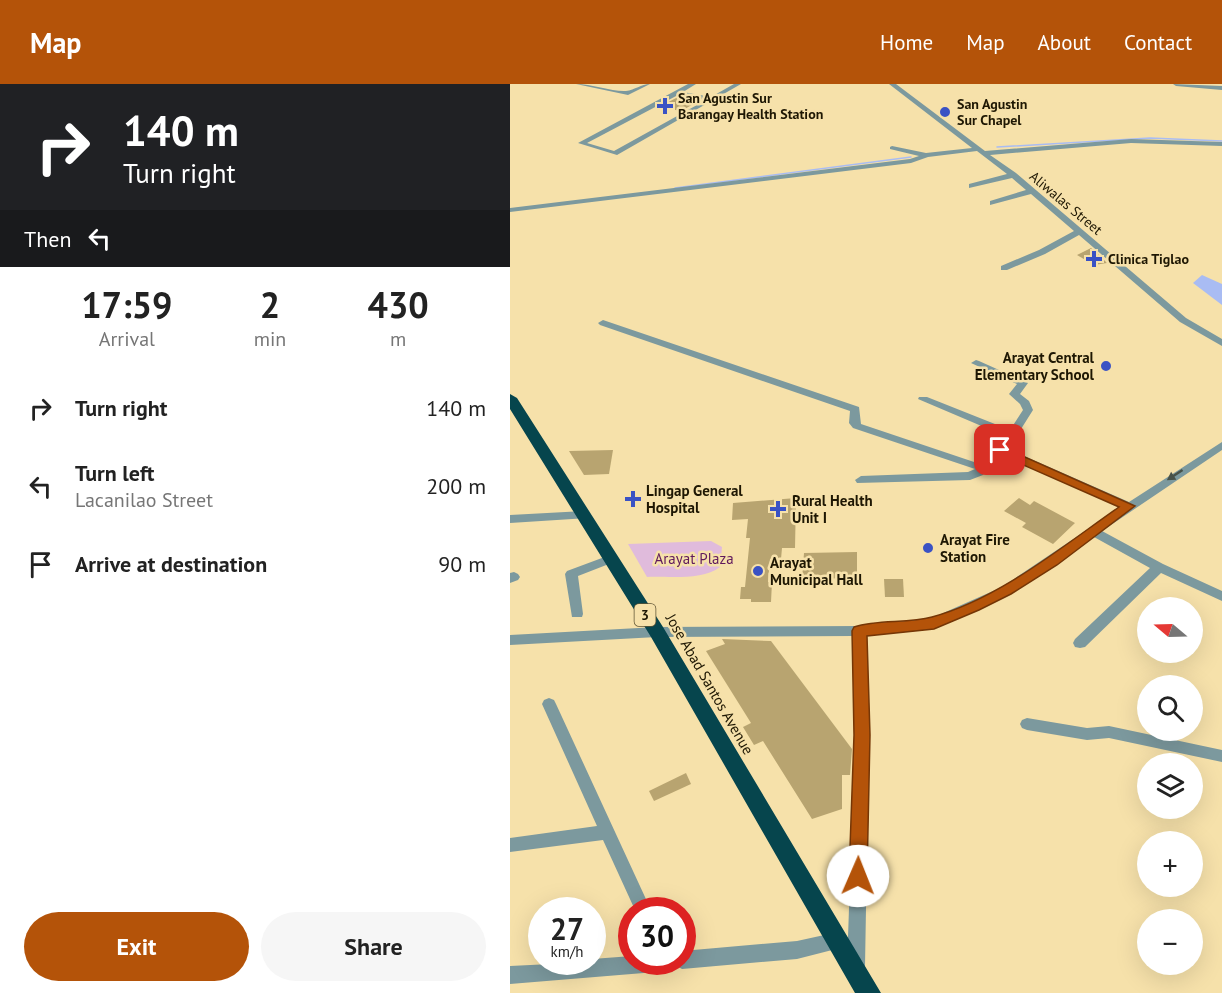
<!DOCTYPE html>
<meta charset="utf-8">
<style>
body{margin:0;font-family:"PT Sans",sans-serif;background:#f6f6f6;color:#222;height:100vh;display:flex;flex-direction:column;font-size:22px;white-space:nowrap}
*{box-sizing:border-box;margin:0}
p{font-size:20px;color:#767676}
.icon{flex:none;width:33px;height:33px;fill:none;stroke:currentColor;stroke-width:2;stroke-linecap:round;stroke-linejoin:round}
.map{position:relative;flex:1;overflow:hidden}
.details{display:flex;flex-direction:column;background:#fff;width:510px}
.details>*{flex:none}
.hud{background:#202124;color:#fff;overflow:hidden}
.needle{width:39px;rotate:289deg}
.tools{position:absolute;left:627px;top:513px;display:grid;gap:12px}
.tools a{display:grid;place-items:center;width:66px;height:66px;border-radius:50%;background:#fff;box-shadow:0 6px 24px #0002;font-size:30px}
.speed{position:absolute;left:18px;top:813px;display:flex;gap:12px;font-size:30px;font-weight:700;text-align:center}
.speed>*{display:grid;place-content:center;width:78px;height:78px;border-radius:50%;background:#fff;box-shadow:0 6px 24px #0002;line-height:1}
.speed small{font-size:15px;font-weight:400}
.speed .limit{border:9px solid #d22;background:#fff;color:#111}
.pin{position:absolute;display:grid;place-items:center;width:51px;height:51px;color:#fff;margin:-26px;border-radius:12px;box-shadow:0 3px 9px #0006}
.me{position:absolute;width:66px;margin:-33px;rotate:1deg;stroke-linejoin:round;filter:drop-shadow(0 0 4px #0008)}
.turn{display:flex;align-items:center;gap:21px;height:126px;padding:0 24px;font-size:27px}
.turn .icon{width:78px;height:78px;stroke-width:2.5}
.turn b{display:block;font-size:42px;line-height:51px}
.then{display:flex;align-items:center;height:57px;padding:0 24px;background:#0003;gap:12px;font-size:22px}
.eta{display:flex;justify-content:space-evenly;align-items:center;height:102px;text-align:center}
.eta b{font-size:36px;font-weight:700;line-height:42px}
.button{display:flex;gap:12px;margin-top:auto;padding:12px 24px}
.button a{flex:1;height:69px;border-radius:36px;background:#b45309;color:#fff;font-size:24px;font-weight:700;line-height:69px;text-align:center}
.button a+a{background:#f6f6f6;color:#222}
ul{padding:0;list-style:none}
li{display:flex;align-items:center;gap:18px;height:78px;padding:0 24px}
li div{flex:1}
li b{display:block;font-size:22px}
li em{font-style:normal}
header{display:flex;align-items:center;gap:36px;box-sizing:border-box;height:84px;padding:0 30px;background:#b45309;color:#fff}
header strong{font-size:28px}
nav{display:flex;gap:33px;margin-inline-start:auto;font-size:21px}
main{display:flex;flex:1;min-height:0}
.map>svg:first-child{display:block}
.green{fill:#e0bbdc}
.water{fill:#a9bcf3}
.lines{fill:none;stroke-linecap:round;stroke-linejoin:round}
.stream{stroke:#a9bcf3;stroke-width:1.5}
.building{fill:#b8a470}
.minor{fill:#7c999e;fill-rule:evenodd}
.highway{fill:#06454d;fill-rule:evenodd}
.oneway{fill:#485249}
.route{fill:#b45309;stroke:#753606;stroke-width:1.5}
.poi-dot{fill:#3a52c4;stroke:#f6e1aa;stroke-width:2}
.labels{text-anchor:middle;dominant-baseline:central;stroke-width:5;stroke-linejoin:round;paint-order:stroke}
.far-poi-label{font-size:14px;font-weight:bold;fill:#1e1703;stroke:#f6e1aa;text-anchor:start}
.far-street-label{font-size:14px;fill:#1e1703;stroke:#f6e1aa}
.shield{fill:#f6e1aa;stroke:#5f5435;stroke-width:1.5}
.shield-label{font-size:14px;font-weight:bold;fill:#1e1703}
.poi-label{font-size:15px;font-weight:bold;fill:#1e1703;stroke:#f6e1aa;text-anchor:start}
.park-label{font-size:15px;fill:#5f195c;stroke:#f6e1aa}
.street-label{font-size:15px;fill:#1e1703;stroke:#f6e1aa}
</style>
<header>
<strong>Map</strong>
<nav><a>Home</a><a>Map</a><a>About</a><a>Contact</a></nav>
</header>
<main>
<section class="details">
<div class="hud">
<div class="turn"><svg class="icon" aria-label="right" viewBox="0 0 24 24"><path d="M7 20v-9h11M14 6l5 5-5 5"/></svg><div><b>140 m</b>Turn right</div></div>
<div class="then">Then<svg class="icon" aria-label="left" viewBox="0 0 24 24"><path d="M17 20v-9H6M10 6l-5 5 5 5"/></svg></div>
</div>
<div class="eta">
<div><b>17:59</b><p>Arrival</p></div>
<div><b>2</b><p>min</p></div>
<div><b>430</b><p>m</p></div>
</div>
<ul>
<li><svg class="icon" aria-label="right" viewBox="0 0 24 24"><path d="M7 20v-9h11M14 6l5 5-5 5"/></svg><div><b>Turn right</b></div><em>140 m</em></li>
<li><svg class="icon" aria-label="left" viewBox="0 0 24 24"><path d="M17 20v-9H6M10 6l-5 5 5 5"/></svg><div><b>Turn left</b><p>Lacanilao Street</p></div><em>200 m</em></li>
<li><svg class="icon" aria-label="arrive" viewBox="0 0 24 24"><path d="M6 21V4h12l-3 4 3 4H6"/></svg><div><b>Arrive at destination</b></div><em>90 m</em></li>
</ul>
<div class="button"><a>Exit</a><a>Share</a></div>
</section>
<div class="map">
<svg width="712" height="909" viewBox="0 0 712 909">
<rect width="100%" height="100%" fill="#f6e1aa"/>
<path class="green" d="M201,457L212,463L210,483C192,497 158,492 137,493L118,460Z"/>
<path class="water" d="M692,191L712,200V221L683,199Z"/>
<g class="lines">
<g class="stream">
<path d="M487,63L640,54L712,57"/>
<path d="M165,104L401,73"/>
</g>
</g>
<g class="building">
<path d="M168,13L189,17L171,27L149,23Z"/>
<path d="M581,164L590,172L597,179L584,181L567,171Z"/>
<path d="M103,366L99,390L74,391L59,367Z"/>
<path d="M286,414L285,464H272L271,475H260L258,498H262L261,518H241V515H230L231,503H235L240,454H236L238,435L222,436L223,419Z"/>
<path d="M509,414L520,421L524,417L565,439L543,460L512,443L516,439L494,427Z"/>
<path d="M347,468V494L292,495L294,469Z"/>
<path d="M374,495H393L394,513H375Z"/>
<path d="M212,555L261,557L342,665L340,691H332V725L302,735L253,657L244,661L233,643L241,639L196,567L215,560Z"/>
<path d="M176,689L181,700L144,717L139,707Z"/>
</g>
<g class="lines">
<g class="minor">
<path d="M66,0C82,0 103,8 116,7C125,6 131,0 140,0L118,11Z"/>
<path d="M178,0H186L173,8L201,13L224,0H231L107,71L68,59ZM168,11L196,16L104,67L77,59Z"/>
<path d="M379,0H386L475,67L621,55L712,58V62L621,59L480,71L506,89L676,234L712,255V262L670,238L569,151L535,170L497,186H491V182L529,166L564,147L521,110L480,121V117L516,106L502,94L459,104V100L497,90L467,67L418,73L401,79L0,128V124L400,75L409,72L380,65V63L382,62L416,69L462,64Z"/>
<path d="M663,0L712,2V6L666,2Z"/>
<path d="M93,236L349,323L351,340L470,380L495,352L408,315L409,313H417L500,346L513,326L510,320L499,310L507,300L461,279L466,276L469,277L518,299L510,310L519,317L523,326L506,353L496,364L619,418L712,358V366L592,447L653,480L712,507V517L651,489L575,563L570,564L565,563L563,559L565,555L640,484L584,453L500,509L429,543L357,551L359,651L355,882L352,888L346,891L340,888L337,882L345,651L343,552L147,553L0,561V551L147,543L350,542L422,534L492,503L611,423L491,370L473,391L460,396L347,399L345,396L351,392L458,388L465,385L343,344L339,339L340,327L90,241L88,239Z"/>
<path d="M74,427L78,428L80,431L78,434L0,439V431Z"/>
<path d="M100,471L106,475L104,478L68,492L73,530L72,533H62L55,490L57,487Z"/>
<path d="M4,488L8,490L10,493L8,496L0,499V489Z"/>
<path d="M39,614L44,616L46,620L141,826H125L93,756L0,768V754L87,742L32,620L34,616Z"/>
<path d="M517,634L577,644L599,642L712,666V678L599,654L577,656L517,646L512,644L510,640L512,636Z"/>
<path d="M328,848L334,851L337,857L334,863L287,875L172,885L165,881L164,884L158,887L0,900V882L82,878V875L122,872V878H172V867L287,857Z"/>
</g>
<path class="highway" d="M0,310L7,314L153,543L371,909H345L141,553L0,325Z"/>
</g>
<defs><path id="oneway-solid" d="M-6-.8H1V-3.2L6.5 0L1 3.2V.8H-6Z" transform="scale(1.5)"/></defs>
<use class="oneway" href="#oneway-solid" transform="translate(665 391) rotate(147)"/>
<path class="route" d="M490,362L625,422L547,481L501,510L469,526L424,545L357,552L360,651L357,792L355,798L348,801L342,798L339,792L344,651L342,547L344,543C369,535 397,540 422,533C489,515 553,462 609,423L486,369L484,366Z"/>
<g class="poi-dot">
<path d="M152 13h6v6h6v6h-6v6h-6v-6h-6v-6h6z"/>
<circle cx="435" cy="28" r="6"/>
<path d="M581 166h6v6h6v6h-6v6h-6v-6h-6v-6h6z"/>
<circle cx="596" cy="282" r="6"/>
<path d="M120 406h6v6h6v6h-6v6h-6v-6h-6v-6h6z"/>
<path d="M265 416h6v6h6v6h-6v6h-6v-6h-6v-6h6z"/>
<circle cx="418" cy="464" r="6"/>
<circle cx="248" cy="487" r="6"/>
</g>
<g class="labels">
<g class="far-poi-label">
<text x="168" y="14">San Agustin Sur<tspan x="168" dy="16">Barangay Health Station</tspan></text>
<text x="447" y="20">San Agustin<tspan x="447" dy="16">Sur Chapel</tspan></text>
<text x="598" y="175">Clinica Tiglao</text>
</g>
<g class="far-street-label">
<text transform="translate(556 119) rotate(40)">Aliwalas Street</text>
</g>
<rect class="shield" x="124.5" y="520" width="21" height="22" rx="4.5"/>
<g class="shield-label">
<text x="135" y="531">3</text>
</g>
<g class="poi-label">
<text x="584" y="273" text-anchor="end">Arayat Central<tspan x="584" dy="17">Elementary School</tspan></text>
<text x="136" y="406">Lingap General<tspan x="136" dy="17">Hospital</tspan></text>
<text x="282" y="416">Rural Health<tspan x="282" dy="17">Unit I</tspan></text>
<text x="430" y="455">Arayat Fire<tspan x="430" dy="17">Station</tspan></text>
<text x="260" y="478">Arayat<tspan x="260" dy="17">Municipal Hall</tspan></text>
</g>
<g class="park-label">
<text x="184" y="474">Arayat Plaza</text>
</g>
<g class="street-label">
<text transform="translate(200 600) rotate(60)">Jose Abad Santos Avenue</text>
</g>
</g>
</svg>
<div class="tools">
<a><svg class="needle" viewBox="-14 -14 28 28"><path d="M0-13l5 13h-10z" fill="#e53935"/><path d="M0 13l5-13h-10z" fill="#767676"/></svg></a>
<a><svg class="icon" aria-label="search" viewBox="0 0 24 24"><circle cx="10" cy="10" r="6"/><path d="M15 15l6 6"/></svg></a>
<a><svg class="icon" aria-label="layers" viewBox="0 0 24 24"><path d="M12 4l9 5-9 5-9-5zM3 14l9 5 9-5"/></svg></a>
<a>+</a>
<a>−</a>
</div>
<div class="speed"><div>27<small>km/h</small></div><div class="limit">30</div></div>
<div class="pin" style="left:490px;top:366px;background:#d93025"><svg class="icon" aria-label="arrive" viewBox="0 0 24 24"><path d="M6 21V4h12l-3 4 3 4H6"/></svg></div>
<svg class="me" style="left:348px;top:792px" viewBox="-20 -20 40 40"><circle r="19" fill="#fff"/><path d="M0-13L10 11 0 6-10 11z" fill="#b45309"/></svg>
</div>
</main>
